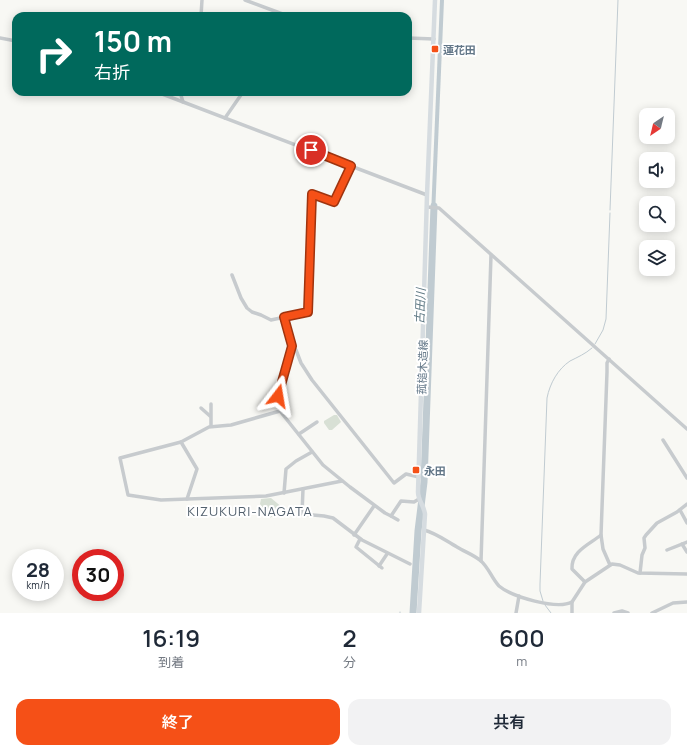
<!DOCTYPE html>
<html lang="ja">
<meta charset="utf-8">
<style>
body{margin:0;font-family:Manrope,"Noto Sans JP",sans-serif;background:#f2f2f3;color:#1f2937;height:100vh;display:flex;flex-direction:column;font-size:15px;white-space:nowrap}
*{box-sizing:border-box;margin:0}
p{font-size:13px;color:#747a83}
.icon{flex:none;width:22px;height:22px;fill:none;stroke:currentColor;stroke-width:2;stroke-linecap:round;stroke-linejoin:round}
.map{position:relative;height:613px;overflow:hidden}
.sheet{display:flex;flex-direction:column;background:#fff;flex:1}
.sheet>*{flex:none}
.banner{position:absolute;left:12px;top:12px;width:400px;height:84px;border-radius:12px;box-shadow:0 2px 10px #0003;background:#00695c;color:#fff;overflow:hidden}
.needle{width:26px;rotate:215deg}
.controls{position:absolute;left:639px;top:108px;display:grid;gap:8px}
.controls a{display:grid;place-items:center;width:36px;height:36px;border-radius:8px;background:#fff;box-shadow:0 2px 10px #0003;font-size:20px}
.speed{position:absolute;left:12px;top:549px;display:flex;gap:8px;font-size:20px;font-weight:700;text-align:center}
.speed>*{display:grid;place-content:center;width:52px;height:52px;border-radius:50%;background:#fff;box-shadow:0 2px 10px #0003;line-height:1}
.speed small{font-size:10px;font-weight:400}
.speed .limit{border:6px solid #d22;background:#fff;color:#111}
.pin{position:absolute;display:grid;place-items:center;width:34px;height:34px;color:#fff;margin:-17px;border:2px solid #fff;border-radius:50%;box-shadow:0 1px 4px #0007}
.me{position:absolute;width:44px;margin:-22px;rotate:14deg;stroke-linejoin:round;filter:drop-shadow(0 0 3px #0008)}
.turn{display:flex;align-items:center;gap:14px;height:84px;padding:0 16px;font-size:18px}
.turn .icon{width:52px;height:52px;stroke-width:2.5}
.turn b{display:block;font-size:28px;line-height:34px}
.eta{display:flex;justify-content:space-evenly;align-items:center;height:68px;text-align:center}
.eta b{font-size:24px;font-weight:600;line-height:28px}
.button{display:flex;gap:8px;margin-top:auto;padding:8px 16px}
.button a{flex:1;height:46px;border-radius:12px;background:#f55017;color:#fff;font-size:16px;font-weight:600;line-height:46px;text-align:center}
.button a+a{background:#f2f2f3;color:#1f2937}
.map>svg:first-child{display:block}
.green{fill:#d8e0d5}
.water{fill:#c0cbd1}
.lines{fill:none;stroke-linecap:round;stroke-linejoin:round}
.stream{stroke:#c0cbd1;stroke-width:1}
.river{stroke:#c0cbd1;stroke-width:7}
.minor{stroke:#c7cbce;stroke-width:3.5}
.major{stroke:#d6dce0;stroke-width:4.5}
.route-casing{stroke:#9f340f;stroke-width:10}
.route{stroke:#f55017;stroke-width:7}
.poi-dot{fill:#f55017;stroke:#fff;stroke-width:1.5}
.labels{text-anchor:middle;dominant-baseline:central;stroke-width:4;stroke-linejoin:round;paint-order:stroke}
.poi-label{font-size:11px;font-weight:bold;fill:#637788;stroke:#fff;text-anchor:start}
.street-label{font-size:11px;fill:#637788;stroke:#fff}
.water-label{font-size:12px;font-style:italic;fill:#5f7984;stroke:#fff}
.quarter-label{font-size:13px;letter-spacing:1px;fill:#52606d;stroke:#fff}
</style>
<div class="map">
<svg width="687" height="613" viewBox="0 0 687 613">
<rect width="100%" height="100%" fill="#f8f8f4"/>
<g class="green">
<path d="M334,415H337L341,422L332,430H329L324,423V421Z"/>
<path d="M271,498L283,508L270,518L260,504L261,499Z"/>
</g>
<path class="water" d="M440,0H444L435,215H431Z"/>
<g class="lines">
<g class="stream">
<path d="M610,210L618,0"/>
<path d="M595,344L603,330L606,319L610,213"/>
<path d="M543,601L540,591V584L547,398C550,383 558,369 570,361C578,357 585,354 592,348"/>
<path d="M545,605L551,613"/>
<path d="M400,613V612"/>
</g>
<path class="river" d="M413,613L418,531L424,482L434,206"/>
<g class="minor">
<path d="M245,0L288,16"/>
<path d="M201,16L202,0"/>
<path d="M0,38L16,41"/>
<path d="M408,38L434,39"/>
<path d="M157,92L427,195"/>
<path d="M180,92L183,102"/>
<path d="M225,118L243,92"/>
<path d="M427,207L439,208L687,429"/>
<path d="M232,275L241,298L247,308L252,312L261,315L271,320L308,312L312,195L334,202L351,166"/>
<path d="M284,317L292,346L279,392L280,411L323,465L350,487L385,513L391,516L401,501L414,502L419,499"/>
<path d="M292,346L296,350L301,363L312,380L394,483L406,474L419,477"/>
<path d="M609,359L607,363V372L601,535L603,549L610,565"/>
<path d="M201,408L210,416"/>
<path d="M280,411L231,425L209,427L181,442L120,458L128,495L161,500L266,496L342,481"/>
<path d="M211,426V404"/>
<path d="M299,434L317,422"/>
<path d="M663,440L687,478"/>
<path d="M181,442L197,469L187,499"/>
<path d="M303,489L302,514L324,516L333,518L362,540L410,564"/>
<path d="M284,493L286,469L296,461L312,452"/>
<path d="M680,510L687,523"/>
<path d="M391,516L398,520"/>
<path d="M424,530C436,533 446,541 457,547C465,552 474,555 481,561C489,568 492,579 499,586C512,597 557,610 572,602"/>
<path d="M354,535L374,506"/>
<path d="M360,539L356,547L382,568"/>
<path d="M682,544L687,552"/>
<path d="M667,550L687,542"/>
<path d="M481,561L491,255"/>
<path d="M379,566L387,554"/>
<path d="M640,573L642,555L645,548L644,538L646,535L657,523L677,512L687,504"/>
<path d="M585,582L572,569C571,551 590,544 601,535"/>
<path d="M516,613L519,596"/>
<path d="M572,613V602L585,582L612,564L620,565L638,573L687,574"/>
<path d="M614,613L622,611L628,613"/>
<path d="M652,613L673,603L687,602"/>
</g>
<path class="major" d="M419,613L425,514C424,506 418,500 418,492L427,195L435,0"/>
</g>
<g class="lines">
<defs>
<path id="route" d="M278,396L292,346L284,317L308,312L312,194L334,202L351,166L311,150"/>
</defs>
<use href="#route" class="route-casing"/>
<use href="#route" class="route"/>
</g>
<g class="poi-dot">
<rect x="431" y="45" width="8" height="8" rx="2"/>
<rect x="412" y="466" width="8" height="8" rx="2"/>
</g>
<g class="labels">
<g class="poi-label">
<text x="443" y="49">蓮花田</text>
<text x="424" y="470">永田</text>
</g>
<g class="street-label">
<text transform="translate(422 367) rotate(-88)">菰槌木造線</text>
</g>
<g class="water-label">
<text transform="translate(420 306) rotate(-88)">古田川</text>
</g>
<g class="quarter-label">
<text x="250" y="511">KIZUKURI-NAGATA</text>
</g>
</g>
</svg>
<div class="controls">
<a><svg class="needle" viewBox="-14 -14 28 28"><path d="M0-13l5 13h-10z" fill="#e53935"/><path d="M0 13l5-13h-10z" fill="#747a83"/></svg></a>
<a><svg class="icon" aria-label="sound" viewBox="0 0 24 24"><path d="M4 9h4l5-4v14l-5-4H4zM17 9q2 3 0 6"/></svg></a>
<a><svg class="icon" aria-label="search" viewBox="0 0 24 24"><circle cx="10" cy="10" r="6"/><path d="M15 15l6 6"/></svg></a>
<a><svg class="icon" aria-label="layers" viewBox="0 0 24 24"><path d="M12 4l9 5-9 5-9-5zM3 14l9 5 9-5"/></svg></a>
</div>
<div class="speed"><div>28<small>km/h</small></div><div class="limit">30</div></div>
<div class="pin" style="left:311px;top:150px;background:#d93025"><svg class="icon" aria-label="arrive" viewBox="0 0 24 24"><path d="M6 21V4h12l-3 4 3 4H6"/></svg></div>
<svg class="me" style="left:278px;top:396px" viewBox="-20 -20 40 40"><path d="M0-17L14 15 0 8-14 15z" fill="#f55017" stroke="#fff" stroke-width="4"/></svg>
<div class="banner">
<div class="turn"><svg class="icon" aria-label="right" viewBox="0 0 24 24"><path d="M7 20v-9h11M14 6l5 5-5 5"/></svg><div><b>150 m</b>右折</div></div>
</div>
</div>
<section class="sheet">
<div class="eta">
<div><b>16:19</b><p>到着</p></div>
<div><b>2</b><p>分</p></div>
<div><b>600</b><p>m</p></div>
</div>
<div class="button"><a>終了</a><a>共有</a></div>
</section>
